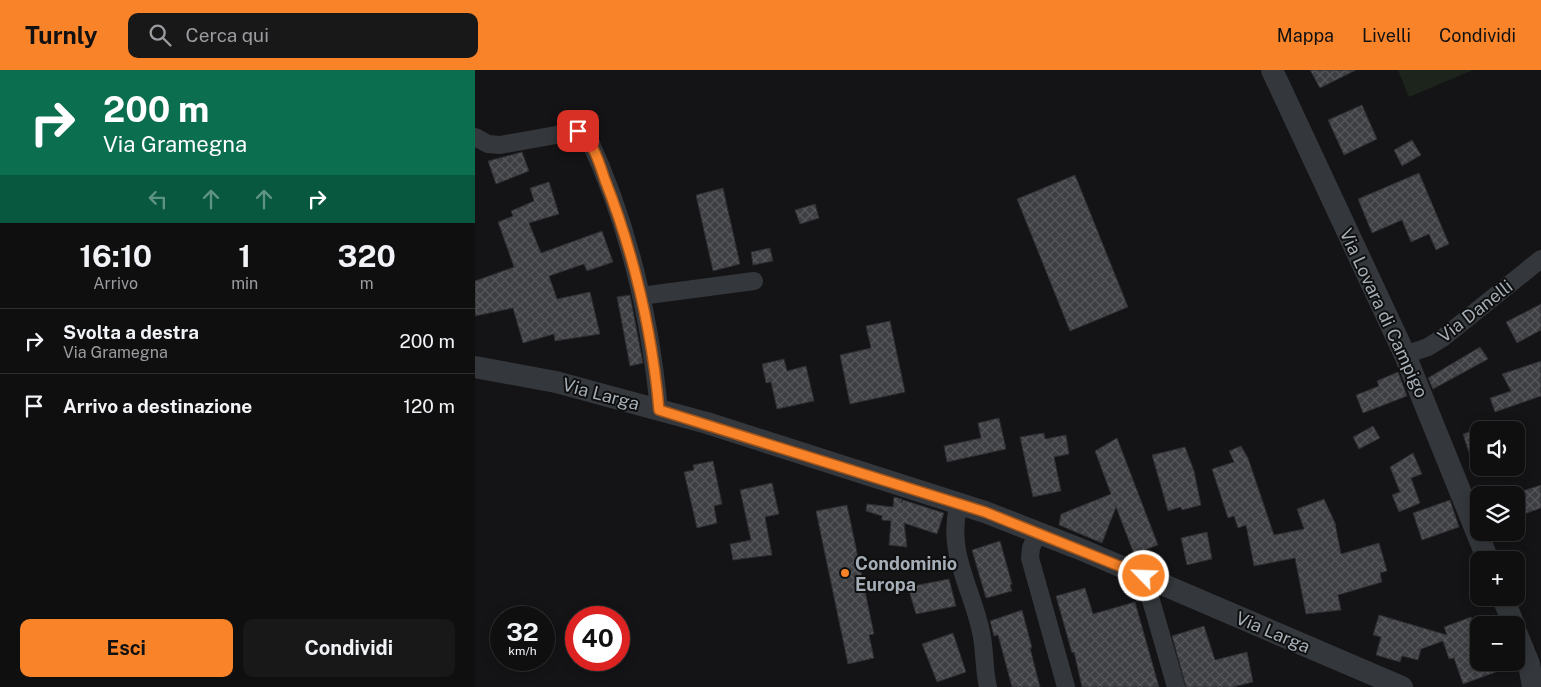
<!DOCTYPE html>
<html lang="it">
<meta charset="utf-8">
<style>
body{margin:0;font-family:"Public Sans",sans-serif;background:#181819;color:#f1f3f6;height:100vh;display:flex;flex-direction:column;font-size:19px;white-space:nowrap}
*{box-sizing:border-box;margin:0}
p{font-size:16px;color:#9b9c9f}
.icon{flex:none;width:28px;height:28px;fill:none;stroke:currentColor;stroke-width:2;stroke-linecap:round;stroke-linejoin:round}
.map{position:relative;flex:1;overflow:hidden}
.panel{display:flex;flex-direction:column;background:#0f0f10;width:475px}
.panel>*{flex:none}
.hud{background:#0b6e4f;color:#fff;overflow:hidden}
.tools{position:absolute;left:995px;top:351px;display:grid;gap:10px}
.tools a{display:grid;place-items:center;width:55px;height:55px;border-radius:10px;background:#0f0f10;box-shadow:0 2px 12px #0003,0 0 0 1px #2f2f30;font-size:25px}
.speed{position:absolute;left:15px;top:536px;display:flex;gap:10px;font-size:25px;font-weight:700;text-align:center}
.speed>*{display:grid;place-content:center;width:65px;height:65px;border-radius:50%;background:#0f0f10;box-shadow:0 2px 12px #0003,0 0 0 1px #2f2f30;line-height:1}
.speed small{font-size:12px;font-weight:400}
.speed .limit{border:8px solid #d22;background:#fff;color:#111}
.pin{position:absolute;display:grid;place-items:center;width:42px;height:42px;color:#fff;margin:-21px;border-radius:10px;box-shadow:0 2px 8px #0006}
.me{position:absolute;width:55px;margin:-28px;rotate:294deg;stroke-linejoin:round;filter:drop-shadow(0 0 4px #0008)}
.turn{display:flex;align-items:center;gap:18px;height:105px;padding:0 20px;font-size:22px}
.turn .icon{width:65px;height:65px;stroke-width:2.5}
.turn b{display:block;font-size:35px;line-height:42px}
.lanes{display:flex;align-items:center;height:48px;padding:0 20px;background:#0003;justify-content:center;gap:25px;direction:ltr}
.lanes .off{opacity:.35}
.eta{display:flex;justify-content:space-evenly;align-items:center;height:85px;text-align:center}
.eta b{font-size:30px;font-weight:700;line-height:35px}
.action{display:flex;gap:10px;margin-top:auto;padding:10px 20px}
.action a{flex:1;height:58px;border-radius:10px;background:#f98328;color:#111;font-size:20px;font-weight:700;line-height:58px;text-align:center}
.action a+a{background:#181819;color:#f1f3f6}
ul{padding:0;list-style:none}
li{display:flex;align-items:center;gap:15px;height:65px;padding:0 20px;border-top:1px solid #2f2f30}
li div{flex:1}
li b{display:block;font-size:19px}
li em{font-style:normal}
header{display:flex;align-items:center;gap:30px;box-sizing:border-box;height:70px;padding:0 25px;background:#f98328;color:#111}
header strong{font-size:24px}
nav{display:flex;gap:28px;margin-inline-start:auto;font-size:18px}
.search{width:350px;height:45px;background:#181819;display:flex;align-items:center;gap:12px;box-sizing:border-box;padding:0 18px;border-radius:10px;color:#9b9c9f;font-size:19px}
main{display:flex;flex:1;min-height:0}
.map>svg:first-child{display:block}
.pitch{fill:#1c241c}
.building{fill:url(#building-cross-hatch);stroke:#2e2e32}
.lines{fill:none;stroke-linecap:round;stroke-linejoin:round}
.minor{stroke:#34373b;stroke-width:18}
.tertiary{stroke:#34373b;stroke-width:22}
.route-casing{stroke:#a2551a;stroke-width:12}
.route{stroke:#f98328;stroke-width:9}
.poi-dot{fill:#f98328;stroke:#0f0f10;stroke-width:2}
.labels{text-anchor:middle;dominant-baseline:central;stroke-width:4;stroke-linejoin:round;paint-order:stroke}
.street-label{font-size:18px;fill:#a5aeb6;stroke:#0f0f10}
.poi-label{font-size:18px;font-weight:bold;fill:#a5aeb6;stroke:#0f0f10;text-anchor:start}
</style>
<header>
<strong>Turnly</strong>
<div class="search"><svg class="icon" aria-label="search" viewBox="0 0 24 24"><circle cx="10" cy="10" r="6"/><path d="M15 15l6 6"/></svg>Cerca qui</div>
<nav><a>Mappa</a><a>Livelli</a><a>Condividi</a></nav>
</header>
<main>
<section class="panel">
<div class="hud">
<div class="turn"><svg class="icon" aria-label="right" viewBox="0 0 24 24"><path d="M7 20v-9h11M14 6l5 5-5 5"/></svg><div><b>200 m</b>Via Gramegna</div></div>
<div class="lanes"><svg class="icon off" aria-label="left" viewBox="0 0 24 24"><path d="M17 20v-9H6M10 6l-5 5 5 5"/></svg><svg class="icon off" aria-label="ahead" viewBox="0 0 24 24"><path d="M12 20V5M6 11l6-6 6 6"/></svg><svg class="icon off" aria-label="ahead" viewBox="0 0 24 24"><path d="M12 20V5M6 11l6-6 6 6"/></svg><svg class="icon" aria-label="right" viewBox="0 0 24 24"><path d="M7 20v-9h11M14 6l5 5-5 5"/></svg></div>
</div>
<div class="eta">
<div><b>16:10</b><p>Arrivo</p></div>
<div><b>1</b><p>min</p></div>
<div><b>320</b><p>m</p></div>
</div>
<ul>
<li><svg class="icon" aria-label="right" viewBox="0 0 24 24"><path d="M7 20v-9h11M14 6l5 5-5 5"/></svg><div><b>Svolta a destra</b><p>Via Gramegna</p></div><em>200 m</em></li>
<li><svg class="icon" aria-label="arrive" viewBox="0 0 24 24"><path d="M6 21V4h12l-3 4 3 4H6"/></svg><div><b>Arrivo a destinazione</b></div><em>120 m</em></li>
</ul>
<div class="action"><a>Esci</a><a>Condividi</a></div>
</section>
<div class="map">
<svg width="1066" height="617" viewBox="0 0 1066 617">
<defs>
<pattern id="building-cross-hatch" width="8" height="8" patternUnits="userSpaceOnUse" patternTransform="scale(1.25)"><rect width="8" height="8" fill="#3e3f43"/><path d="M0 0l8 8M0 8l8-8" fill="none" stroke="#57585c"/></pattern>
</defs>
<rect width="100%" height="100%" fill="#141416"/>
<path class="pitch" d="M923,0H998L934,27Z"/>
<g class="building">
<path d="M835,0H881L845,18Z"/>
<path d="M887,35L902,69L869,85L853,50Z"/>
<path d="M937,70L946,85L927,96L919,80Z"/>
<path d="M47,82L54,101L21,114L13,91Z"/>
<path d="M944,103L974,174L961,180L954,164L936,172L927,150L897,163L883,129Z"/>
<path d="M600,105L653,237L595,261L542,129Z"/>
<path d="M74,112L84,144L54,153L66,183L127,161L138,192L112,201L109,194L74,206L82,229L115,222L125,264L80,271L79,264L48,273L38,238L0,246V211L39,197L23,152L38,146L36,141L59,131L55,118Z"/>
<path d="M248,118L265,194L238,201L221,125Z"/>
<path d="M340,134L344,148L325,154L320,140Z"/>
<path d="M295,178L298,191L278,195L276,182Z"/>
<path d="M155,225L168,293L155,296L142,227Z"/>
<path d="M1066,234V260L1042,273L1031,252Z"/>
<path d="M415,251L430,322L375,334L365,285L396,278L391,256Z"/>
<path d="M1005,277L1013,289L958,319L953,308Z"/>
<path d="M309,289L312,301L331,296L339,331L302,339L296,312L291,313L287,294Z"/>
<path d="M1066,291V326L1020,342L1015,328L1036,321L1027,304Z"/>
<path d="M923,302L932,326L888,343L881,325L904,316L902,311Z"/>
<path d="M524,348L531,379L472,392L469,376L506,368L503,353Z"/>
<path d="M898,356L905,368L884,379L878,367Z"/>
<path d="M1004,359V405H1001L988,364Z"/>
<path d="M569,363L570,369L591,365L594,384L579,387L586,421L558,427L545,367Z"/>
<path d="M642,368L683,475L659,484L641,437L627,473L584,455L586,444L636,424L620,381Z"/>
<path d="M766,376L773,388L799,465L829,459L822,439L849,429L860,453L866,484L904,473L912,501L905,503L907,512L863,525L866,540L831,544L820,488L779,496L771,455L763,458L759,446L753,448L737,399L759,392L754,381Z"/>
<path d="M710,377L719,401L726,435L707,440L706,437L693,441L677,385Z"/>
<path d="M938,383L947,404L936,408L945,433L924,442L917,425L925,422L915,397Z"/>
<path d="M238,391L247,434L239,436L242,453L222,458L209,402L219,400L218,395Z"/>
<path d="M297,413L304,444L290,447L297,485L258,490L255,474L276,470L265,420Z"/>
<path d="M1066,415V438L1041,447V423Z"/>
<path d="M419,427L427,429V433L428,430L469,443L462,464L429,453L432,477L414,475L416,451L407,450V446L391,441L392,434L418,437Z"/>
<path d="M975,430L984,457L947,470L938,443Z"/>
<path d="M372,435L399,564L394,565L399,588L373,594L341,441Z"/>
<path d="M732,462L737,489L712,495L706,468Z"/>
<path d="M525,471L537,514L535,515L537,521L511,528L497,480Z"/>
<path d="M474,509L481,536L441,544L433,517Z"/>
<path d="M610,518L618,544L660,532L684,617H607L599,582L597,583L581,526Z"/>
<path d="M547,540L557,578H555L565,617H537L523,565L519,566L515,551Z"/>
<path d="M904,545L972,565L969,557L996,547L1004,567V592H1039L1040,595L988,614L979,588L974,589L968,571L946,579L943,590L927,586L925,592L901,585L906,567L898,565Z"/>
<path d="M729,556L740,590L772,582L778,612L758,617H711L697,566Z"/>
<path d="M478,563L491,602L462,612L447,574Z"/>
</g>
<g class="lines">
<g class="minor">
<path d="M0,67L13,74L25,75L103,61L113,67C153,153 175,246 184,340"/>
<path d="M166,226L279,211"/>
<path d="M930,285L953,277L969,267L1066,189"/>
<path d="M484,433C470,484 499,520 507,567C510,584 509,601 513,617"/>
<path d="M563,462L556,478L555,488L591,617"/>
<path d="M669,506L701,617"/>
</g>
<g class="tertiary">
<path d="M797,0L930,285L1013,490"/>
<path d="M0,297L81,312L232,353L510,442L605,479L927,617"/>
<path d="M1028,528L1039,555"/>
<path d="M1041,562L1054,594L1058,617"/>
</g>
</g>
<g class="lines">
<defs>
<path id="route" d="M103,61C119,72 124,93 130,110C159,184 177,261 184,340L510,442L669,506"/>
</defs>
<use href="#route" class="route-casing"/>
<use href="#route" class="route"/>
</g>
<circle class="poi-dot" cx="370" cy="503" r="5"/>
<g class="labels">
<g class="street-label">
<text transform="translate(1000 241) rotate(-38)">Via Danelli</text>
<text transform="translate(909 243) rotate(65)">Via Lovara di Campigo</text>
<text transform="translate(126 324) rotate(15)">Via Larga</text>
<text transform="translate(798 562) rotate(23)">Via Larga</text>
</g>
<g class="poi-label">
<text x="380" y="493">Condominio<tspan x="380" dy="21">Europa</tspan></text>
</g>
</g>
</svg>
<div class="tools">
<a><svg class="icon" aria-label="sound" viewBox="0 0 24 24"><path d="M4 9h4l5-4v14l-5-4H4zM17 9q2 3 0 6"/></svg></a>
<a><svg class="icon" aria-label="layers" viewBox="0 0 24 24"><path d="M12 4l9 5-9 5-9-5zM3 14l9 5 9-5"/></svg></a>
<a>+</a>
<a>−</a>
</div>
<div class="speed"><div>32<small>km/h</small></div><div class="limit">40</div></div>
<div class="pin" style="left:103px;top:61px;background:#d93025"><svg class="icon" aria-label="arrive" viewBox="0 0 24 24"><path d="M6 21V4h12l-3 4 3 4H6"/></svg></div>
<svg class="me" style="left:669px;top:506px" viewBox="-20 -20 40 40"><circle r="17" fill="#f98328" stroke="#fff" stroke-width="3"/><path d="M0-11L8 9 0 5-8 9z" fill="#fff"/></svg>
</div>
</main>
